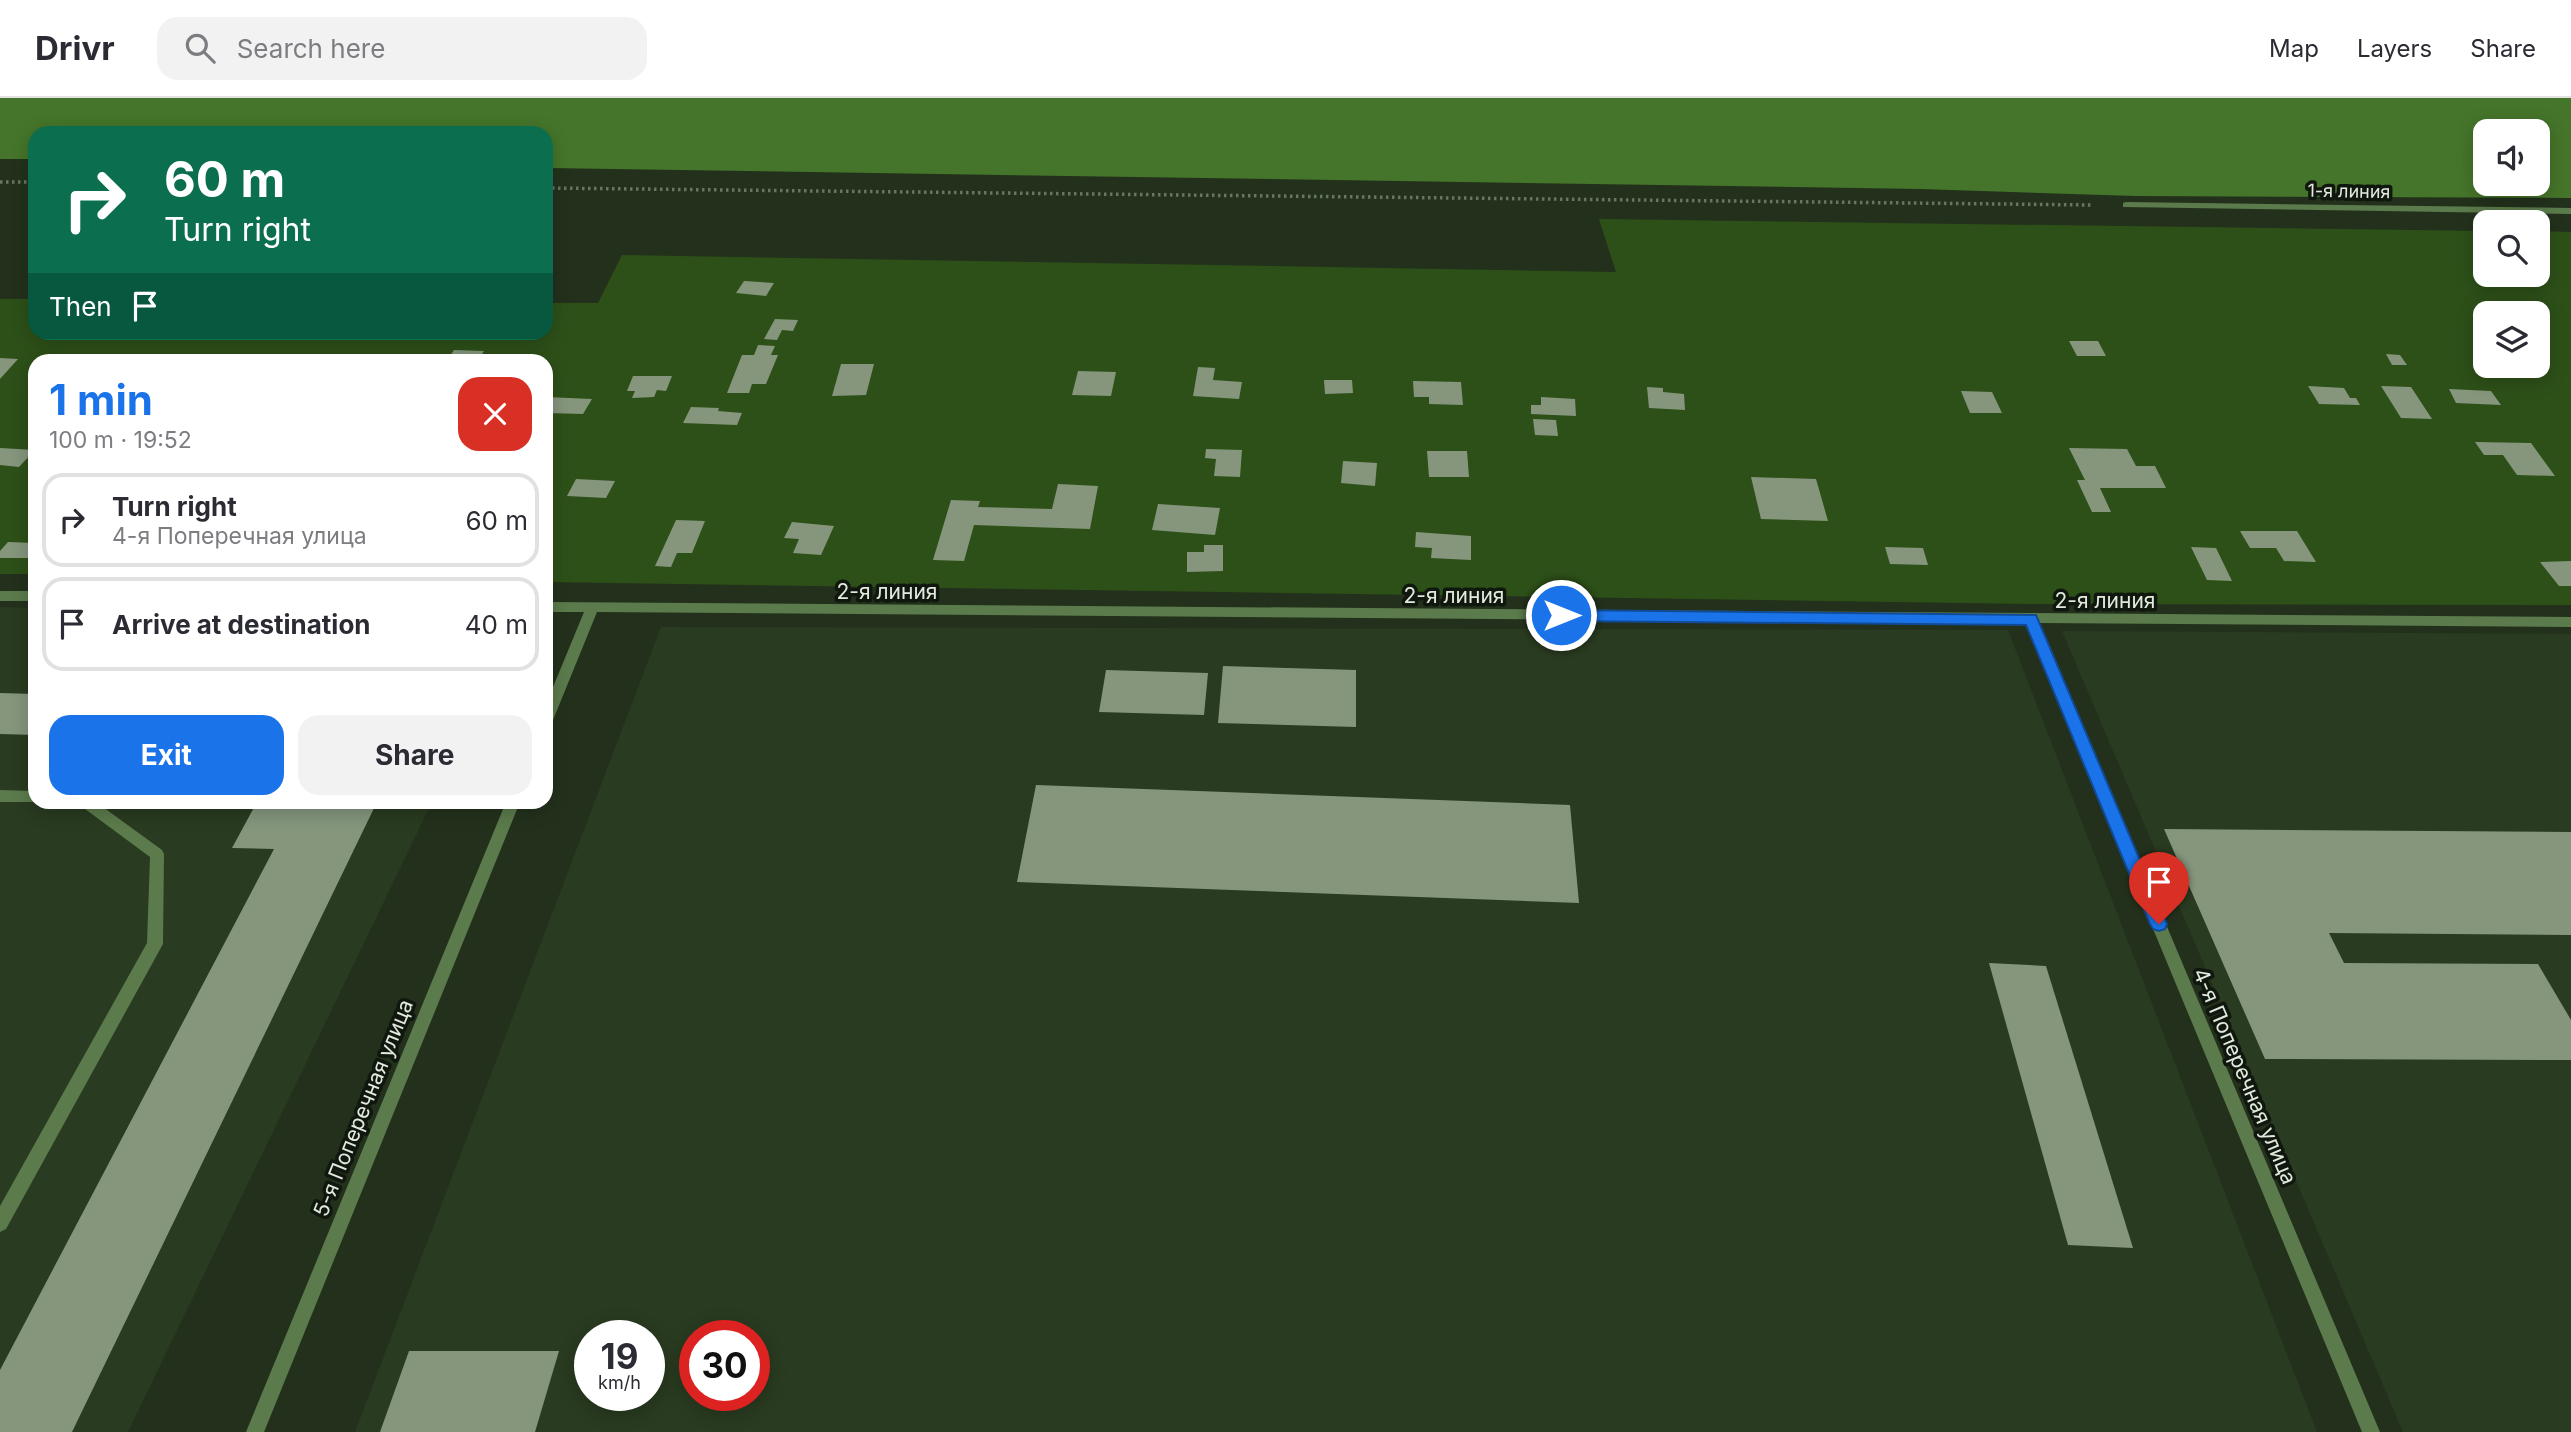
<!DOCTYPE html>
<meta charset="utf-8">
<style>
body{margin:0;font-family:Inter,sans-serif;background:#f2f2f3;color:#2b2b33;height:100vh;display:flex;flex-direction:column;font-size:26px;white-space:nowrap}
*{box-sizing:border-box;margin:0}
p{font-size:23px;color:#7c7c81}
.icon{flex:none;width:38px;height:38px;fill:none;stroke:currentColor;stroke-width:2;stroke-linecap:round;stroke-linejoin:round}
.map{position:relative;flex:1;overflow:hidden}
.side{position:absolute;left:28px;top:256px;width:525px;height:455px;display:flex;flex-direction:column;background:#fff;border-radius:21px;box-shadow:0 4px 18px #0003}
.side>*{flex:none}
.banner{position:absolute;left:28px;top:28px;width:525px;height:214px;border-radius:21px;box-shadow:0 4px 18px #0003;background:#0b6e4f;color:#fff;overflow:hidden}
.fabs{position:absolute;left:2473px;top:21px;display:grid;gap:14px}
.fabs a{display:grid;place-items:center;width:77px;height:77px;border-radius:14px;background:#fff;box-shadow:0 4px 18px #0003;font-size:35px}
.speed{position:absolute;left:574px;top:1222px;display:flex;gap:14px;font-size:35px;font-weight:700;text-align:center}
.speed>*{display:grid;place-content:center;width:91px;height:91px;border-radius:50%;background:#fff;box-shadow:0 4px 18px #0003;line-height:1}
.speed small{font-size:18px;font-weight:400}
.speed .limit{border:10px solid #d22;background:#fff;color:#111}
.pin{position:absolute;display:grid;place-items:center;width:60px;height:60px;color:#fff;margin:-72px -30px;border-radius:50% 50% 50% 0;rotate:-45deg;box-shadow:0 0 7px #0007}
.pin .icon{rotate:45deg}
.me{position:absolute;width:77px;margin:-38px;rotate:90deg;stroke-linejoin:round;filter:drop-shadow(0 0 5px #0008)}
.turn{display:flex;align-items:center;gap:24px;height:147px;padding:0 21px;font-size:32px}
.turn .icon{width:91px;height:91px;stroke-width:2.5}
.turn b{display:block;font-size:49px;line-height:60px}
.then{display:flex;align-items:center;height:66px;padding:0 21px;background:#0003;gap:14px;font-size:26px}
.round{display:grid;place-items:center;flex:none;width:74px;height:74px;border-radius:21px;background:#f2f2f3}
.head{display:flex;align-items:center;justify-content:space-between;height:119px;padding:0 21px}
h1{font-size:42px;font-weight:700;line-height:52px;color:#1a73e8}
.primary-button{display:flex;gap:14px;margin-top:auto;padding:14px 21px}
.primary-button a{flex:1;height:80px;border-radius:21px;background:#1a73e8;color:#fff;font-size:28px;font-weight:700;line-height:80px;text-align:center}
.primary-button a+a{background:#f2f2f3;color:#2b2b33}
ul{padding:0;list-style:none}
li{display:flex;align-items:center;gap:21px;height:94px;margin:0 14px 10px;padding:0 7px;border:4px solid #e1e1e2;border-radius:21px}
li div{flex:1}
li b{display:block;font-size:26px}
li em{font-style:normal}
header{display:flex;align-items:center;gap:42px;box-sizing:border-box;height:98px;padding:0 35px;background:#fff;border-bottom:2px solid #e1e1e2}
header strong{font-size:33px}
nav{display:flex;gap:38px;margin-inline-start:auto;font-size:24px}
.search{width:490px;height:63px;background:#f2f2f3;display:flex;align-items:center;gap:18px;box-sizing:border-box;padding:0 24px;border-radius:21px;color:#7c7c81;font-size:26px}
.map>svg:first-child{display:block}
.built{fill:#293b20;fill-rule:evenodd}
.green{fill:#2d5018;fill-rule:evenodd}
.forest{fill:#45752a;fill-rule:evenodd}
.building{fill:#85967d}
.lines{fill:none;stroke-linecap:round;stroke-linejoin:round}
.path{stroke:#697563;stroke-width:3.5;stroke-dasharray:2.5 3.5;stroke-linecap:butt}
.lane{fill:#5b7b4c;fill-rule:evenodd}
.street{fill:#5b7b4c;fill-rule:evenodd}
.route{fill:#1a73e8;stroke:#114b97;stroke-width:2}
.labels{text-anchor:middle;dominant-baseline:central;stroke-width:7;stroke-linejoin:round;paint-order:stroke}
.far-street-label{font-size:18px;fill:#e1eadc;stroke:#10170e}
.street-label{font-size:21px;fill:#e1eadc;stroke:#10170e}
</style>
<header>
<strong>Drivr</strong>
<div class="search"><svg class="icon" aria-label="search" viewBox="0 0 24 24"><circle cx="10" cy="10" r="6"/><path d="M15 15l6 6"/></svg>Search here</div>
<nav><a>Map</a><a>Layers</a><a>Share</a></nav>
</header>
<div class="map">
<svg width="2571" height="1334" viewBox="0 0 2571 1334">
<rect width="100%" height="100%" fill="#23311c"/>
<g class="built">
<path d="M0,509L35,510V704H432L128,1334H0Z"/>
<path d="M661,529L2008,532L2317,1334H355ZM590,1237H649V1297H590ZM695,1237H754V1297H695Z"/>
<path d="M2062,533L2571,536V1334H2403Z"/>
</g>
<path class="green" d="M1599,121L2485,133V177H2538V133L2571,134V507L2029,506L546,484V262H35V476H0V201H35V234H546V205H598L622,157L1616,174ZM2485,215H2538V268H2485Z"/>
<path class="forest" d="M0,0H2571V100L2135,98L1921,91L546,70V35H35V61H0ZM2485,33H2538V86H2485Z"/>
<g class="building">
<path d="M744,183L774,185L766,198L736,195Z"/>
<path d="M775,221L798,222L793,233L782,232L777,242L764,241Z"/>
<path d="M2069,243H2098L2106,258H2077Z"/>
<path d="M758,247L775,248L771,257H778L766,286H752L749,295H727L742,257H754Z"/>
<path d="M454,252L484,253L478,262H447Z"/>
<path d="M2386,256L2400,257L2407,267H2392Z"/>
<path d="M0,260L18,261L0,281Z"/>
<path d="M841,266H874L866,297L832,298Z"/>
<path d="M1198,269L1215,270L1213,282L1242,284L1239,301L1193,298Z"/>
<path d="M1078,273L1116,274L1111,298L1072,297Z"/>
<path d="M633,278H672L666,293L657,292L654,299L632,300L635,293H627Z"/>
<path d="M1324,282H1352L1353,295L1325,296Z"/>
<path d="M1413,283L1461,284L1463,307L1429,306V299H1414Z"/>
<path d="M2308,288L2344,290L2350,300H2356L2360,307L2319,306Z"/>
<path d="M2381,288L2411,289L2432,321L2401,320Z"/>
<path d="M1647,289L1663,290V294L1684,296L1685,312L1649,310Z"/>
<path d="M2449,291L2491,293L2501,307L2456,305Z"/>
<path d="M1961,293L1992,294L2002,315H1970Z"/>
<path d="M546,299L592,301L583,316L546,315Z"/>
<path d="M1541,299L1575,301L1576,318L1531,316V307H1541Z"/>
<path d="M691,309L719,310L718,313L742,315L737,327L683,325Z"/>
<path d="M1533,321L1556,322L1558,338L1535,337Z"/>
<path d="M2475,344L2531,345L2555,378L2517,377L2503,357H2484Z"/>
<path d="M0,350L35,352L19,369L0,367Z"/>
<path d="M2069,350L2127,351L2136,368H2155L2166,390H2100L2111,414H2092L2077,382H2085Z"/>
<path d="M1206,351L1242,352L1240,379L1214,378L1216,361L1205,360Z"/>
<path d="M1427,353H1467L1469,379H1429Z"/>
<path d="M1343,363L1377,365L1375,388L1341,385Z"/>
<path d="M1751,379L1816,381L1828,423L1761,421Z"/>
<path d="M576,381L615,383L606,400L567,398Z"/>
<path d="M1058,386L1098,388L1090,431L974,427L964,463L933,462L951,402L980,403L978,409L1052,411Z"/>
<path d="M1158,406L1220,410L1215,437L1152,432Z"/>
<path d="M676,422L705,423L692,455H677L671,469L655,468Z"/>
<path d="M792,424L834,428L821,457L793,455L799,441L784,440Z"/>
<path d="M2240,433H2297L2316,464L2284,463L2276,450H2250Z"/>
<path d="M1416,434L1471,438V462L1431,460L1432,450L1415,449Z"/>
<path d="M8,444L35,445V460H0V453Z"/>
<path d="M1204,447H1223V473L1187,474V454H1204Z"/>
<path d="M1885,449L1923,450L1928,467L1890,466Z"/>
<path d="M2191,449L2216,450L2232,483L2207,482Z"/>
<path d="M2571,463V488H2559L2540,464Z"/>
<path d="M1223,568L1356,572V629L1218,625Z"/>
<path d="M1106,572L1208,575L1204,617L1099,614Z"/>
<path d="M0,595L35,596V637L0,636Z"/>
<path d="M1036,687L1570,707L1579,805L1017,784Z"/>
<path d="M257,704H377L72,1334H0V1272L274,751L232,750Z"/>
<path d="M2164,731L2571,734V837L2329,835L2344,865L2538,866L2571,922V962L2265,961Z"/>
<path d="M1989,865L2046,868L2133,1150L2068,1147Z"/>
<path d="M409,1253H559L535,1334H380Z"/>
</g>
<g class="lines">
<g class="path">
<path d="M0,84H35"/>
<path d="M546,90L2092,107"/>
</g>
<g class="lane">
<path d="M0,692L35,693V704H39H0Z"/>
<path d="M79,704H96L162,752L164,756L163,846L6,1131L0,1134V1108L147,845L150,759L81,708Z"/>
</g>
<g class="street">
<path d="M2126,104L2571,110V116L2123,109V105Z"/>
<rect x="0" y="493" width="35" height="10"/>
<path d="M546,504L2571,519V529L2039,525L2380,1334H2362L2026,525L597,514L553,622L546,627V606L584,514H546Z"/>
<path d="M506,704H520L264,1334H246Z"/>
</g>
</g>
<path class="route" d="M1561,512L2036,517L2167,826L2165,831L2159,833L2153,831L2150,826L2026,527L1561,523L1553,517Z"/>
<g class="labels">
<g class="far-street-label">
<text transform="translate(2349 93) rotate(1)">1-я линия</text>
</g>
<g class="street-label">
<text x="887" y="493">2-я линия</text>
<text x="1454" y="497">2-я линия</text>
<text x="2105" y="502">2-я линия</text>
<text transform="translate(2245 978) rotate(67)">4-я Поперечная улица</text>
<text transform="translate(363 1010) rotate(-68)">5-я Поперечная улица</text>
</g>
</g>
</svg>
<div class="fabs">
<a><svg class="icon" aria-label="sound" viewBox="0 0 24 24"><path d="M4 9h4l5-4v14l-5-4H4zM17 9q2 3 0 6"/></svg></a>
<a><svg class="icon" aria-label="search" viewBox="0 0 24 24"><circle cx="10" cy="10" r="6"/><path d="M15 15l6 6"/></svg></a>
<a><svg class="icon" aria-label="layers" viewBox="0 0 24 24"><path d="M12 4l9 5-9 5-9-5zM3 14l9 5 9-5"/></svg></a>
</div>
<div class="speed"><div>19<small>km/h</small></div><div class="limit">30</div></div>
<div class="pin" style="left:2159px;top:826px;background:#d93025"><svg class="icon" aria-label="arrive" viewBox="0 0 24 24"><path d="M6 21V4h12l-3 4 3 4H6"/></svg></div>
<svg class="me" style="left:1561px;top:517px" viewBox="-20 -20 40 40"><circle r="17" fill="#1a73e8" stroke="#fff" stroke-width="3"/><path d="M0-11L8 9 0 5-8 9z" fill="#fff"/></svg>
<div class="banner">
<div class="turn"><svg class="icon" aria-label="right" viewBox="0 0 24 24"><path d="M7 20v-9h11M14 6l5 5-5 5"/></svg><div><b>60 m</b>Turn right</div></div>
<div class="then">Then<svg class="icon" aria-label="arrive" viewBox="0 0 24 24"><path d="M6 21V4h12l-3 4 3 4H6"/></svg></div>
</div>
<section class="side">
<div class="head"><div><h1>1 min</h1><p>100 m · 19:52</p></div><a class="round" style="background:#d93025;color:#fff"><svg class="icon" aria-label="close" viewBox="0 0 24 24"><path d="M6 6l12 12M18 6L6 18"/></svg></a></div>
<ul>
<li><svg class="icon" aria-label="right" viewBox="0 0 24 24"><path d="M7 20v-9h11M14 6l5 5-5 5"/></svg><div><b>Turn right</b><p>4-я Поперечная улица</p></div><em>60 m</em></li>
<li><svg class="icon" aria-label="arrive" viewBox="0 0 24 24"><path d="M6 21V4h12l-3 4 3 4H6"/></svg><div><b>Arrive at destination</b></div><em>40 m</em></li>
</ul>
<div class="primary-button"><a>Exit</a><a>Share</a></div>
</section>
</div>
